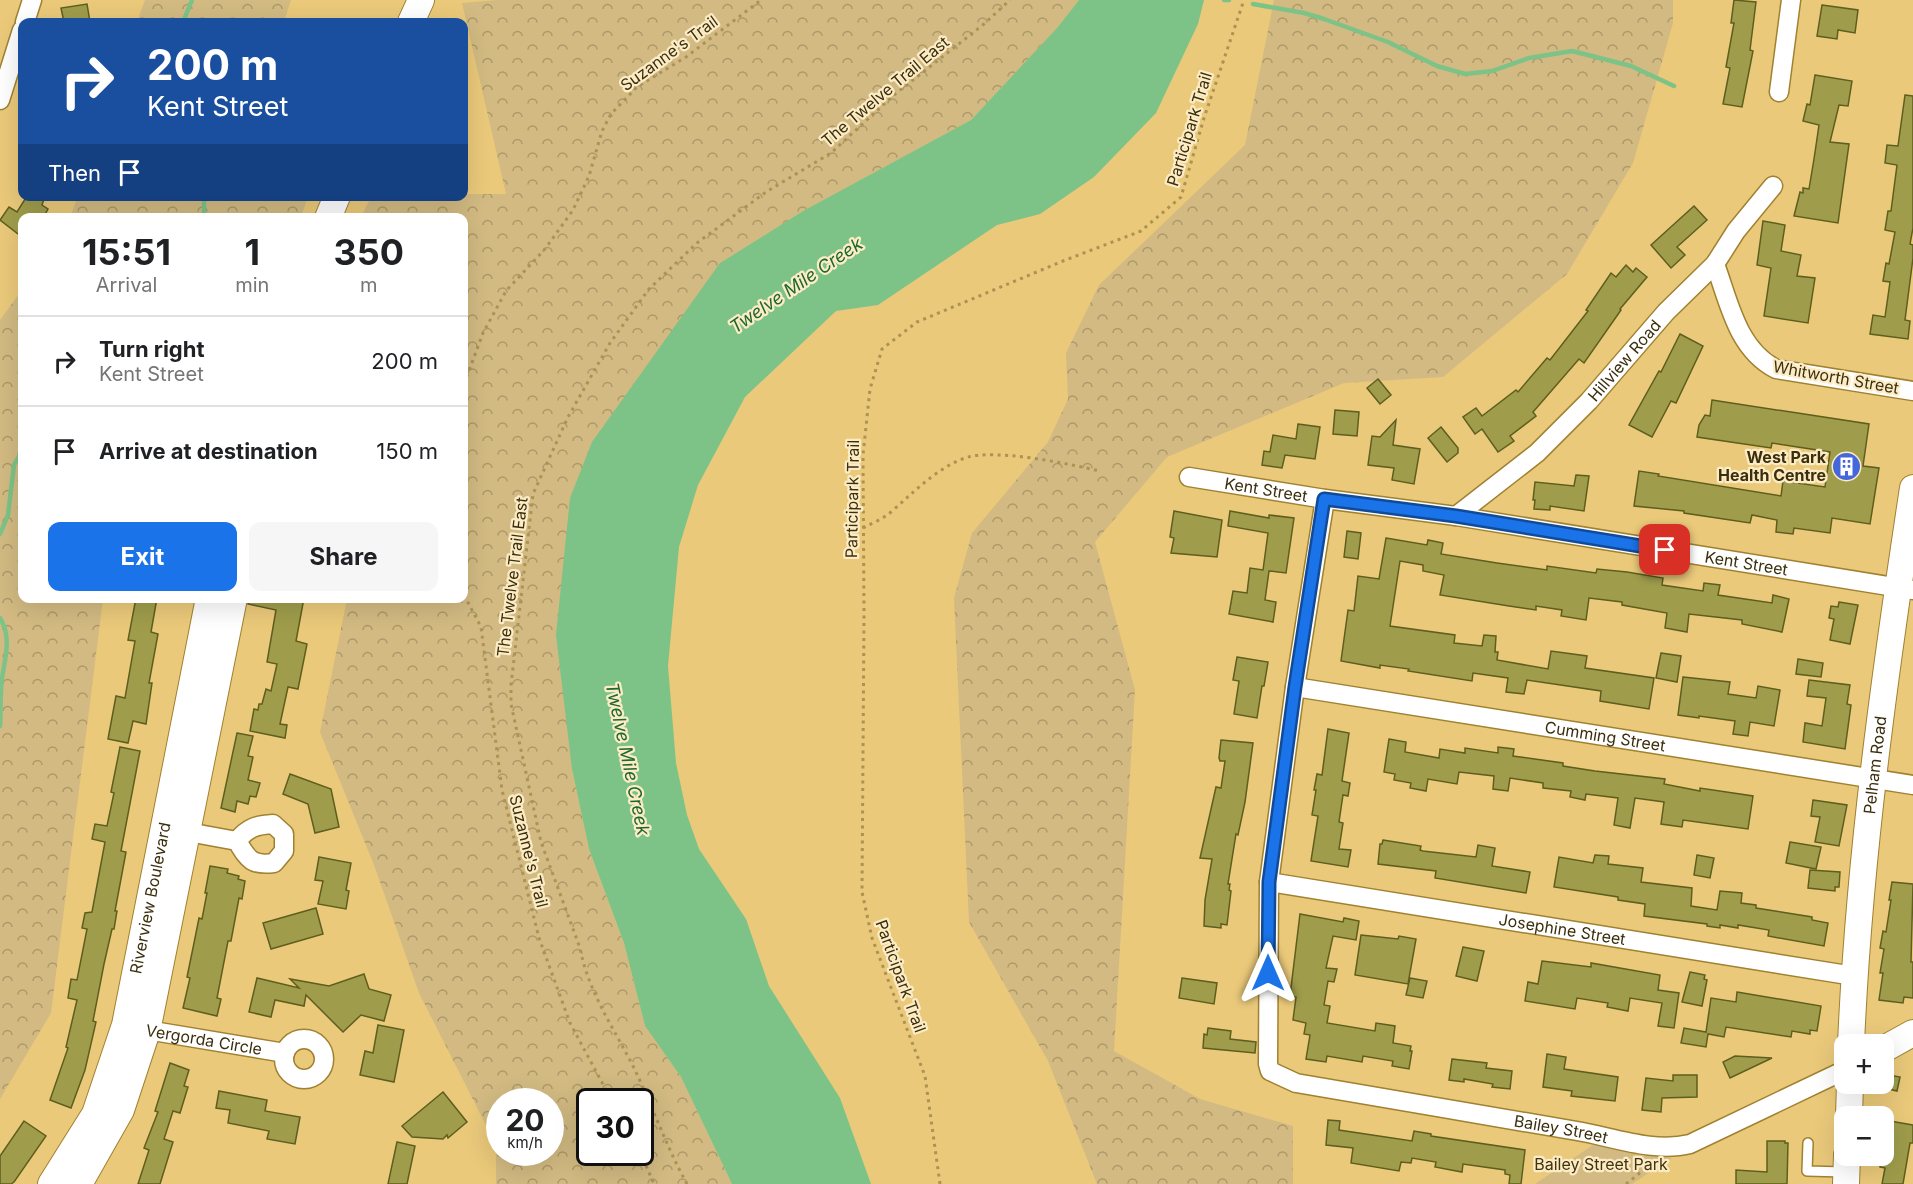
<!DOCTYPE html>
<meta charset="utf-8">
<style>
body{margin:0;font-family:Inter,sans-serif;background:#f6f6f6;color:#202124;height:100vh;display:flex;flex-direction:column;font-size:22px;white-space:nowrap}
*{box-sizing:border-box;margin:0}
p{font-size:20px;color:#757577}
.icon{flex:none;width:33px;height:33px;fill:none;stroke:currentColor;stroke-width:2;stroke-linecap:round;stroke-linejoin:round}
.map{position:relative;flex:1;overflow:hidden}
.drawer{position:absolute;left:18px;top:213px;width:450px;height:390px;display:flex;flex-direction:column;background:#fff;border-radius:12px;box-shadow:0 6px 24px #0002}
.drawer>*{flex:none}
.top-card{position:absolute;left:18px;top:18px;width:450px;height:183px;border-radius:12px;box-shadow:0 6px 24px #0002;background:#1a4fa0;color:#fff;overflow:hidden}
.fabs{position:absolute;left:1834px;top:1034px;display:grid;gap:12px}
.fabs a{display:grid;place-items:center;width:60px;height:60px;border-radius:12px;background:#fff;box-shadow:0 6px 24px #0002;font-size:30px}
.speed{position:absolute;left:486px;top:1088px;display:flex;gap:12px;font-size:30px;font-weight:700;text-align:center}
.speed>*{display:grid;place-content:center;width:78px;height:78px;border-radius:50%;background:#fff;box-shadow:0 6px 24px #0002;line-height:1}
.speed small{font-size:15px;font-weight:400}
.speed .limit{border:3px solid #111;border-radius:9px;background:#fff;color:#111}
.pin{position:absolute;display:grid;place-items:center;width:51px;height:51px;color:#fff;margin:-26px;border-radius:12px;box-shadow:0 3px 9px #0006}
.me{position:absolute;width:66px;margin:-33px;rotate:0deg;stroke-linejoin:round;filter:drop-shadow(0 0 4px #0008)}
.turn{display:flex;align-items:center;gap:21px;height:126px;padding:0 30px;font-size:27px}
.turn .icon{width:78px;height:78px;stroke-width:2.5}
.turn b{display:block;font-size:42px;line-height:51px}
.then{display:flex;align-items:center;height:57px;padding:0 30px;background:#0003;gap:12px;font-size:22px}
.eta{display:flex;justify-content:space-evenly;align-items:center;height:102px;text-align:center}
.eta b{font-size:36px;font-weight:700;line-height:42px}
.button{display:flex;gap:12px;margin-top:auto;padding:12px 30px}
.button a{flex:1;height:69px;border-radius:12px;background:#1a73e8;color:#fff;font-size:24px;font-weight:700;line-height:69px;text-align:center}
.button a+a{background:#f6f6f6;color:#202124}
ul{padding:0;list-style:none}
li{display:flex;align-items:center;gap:18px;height:90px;padding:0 30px;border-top:2px solid #e0e0e0}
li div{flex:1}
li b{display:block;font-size:22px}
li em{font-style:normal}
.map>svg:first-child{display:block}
.forest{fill:url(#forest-crowns);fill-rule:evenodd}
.park{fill:#d2ba82}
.water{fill:#7dc387}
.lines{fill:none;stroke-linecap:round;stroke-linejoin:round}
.stream{stroke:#7dc387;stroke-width:4.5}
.building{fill:#9f9d4b;stroke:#5f5e1e;stroke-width:1.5}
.lane-casing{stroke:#a08130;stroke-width:12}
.street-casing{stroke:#a08130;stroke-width:21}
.secondary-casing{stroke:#a08130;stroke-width:28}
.path{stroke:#ac9253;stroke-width:3;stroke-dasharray:3 4.5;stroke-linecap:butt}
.lane{stroke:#fff;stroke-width:9}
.street{stroke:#fff;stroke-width:18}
.secondary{stroke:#fff;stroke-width:26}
.route-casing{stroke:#114b97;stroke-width:15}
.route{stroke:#1a73e8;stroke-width:10}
.labels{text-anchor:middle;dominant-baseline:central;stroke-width:4.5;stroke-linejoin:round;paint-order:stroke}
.street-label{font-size:16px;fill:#3b2e0c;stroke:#fcecc6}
.poi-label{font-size:16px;font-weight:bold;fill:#3b2e0c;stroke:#fcecc6;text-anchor:end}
.park-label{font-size:16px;fill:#41330d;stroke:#fcecc6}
.water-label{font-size:18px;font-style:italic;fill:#1e672f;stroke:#fcecc6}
</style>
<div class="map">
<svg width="1913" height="1184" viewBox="0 0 1913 1184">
<defs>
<pattern id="forest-crowns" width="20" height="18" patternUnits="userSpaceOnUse" patternTransform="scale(1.5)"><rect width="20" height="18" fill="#d2ba82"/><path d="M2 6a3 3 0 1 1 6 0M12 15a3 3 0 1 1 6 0" fill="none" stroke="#ac9869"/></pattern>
</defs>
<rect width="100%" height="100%" fill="#eac97a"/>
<g class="forest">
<path d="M145,0H291L284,22H137Z"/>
<path d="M497,0H1079L1057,28L971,120L803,211L720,263L572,769L589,849L624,943L645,1026L681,1077L732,1184H496V1145L419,993L374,865L320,732L347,599L464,598V218L361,217L371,197L464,196V194H506L462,3ZM500,1101H550V1152H500ZM590,1101H640V1152H590Z"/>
<path d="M1274,0H1673V23L1633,163L1567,274L1443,377L1344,383L1167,457L1095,542L1135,690L1114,1051L1200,1099L1293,1126V1184H1097L1048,1061L969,922L954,598L972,533L1048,442L1068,399L1066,353L1099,285L1245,145Z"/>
<path d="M78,196H308V197L301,217H70Z"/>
<path d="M22,290V598L103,599L51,1013L0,1099V320Z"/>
</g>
<path class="park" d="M1596,1143L1636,1155L1672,1158L1632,1184H1535Z"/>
<path class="water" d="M1079,0H1204L1198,24L1156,113L1094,177L1040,214L997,225L878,305L836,311L745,397L698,485L679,547L668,666L676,763L687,815L699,849L746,919L769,986L840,1098L871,1184H732L681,1077L645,1026L624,943L589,849L572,769L556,635L570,498L592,442L720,263L803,211L971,120L1057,28Z"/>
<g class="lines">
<g class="stream">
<path d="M1224,0H1229"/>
<path d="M1253,4L1304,13L1324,19L1388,42L1437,66L1465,74L1492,71L1529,58L1572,51L1631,66L1674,86"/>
<path d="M183,22L192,0"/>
<path d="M204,218V196"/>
<path d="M0,534L8,515L14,465L22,451"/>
<path d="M0,618C12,637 5,658 2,678C0,694 1,710 0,726"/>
</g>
</g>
<g class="building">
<path d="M1734,0L1756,2L1750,50L1753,51L1742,107L1723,104L1730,68L1726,67L1734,23H1731Z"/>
<path d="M87,4L90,22H64L61,8Z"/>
<path d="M1822,5L1858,10L1855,33L1838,30L1837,39L1817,36Z"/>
<path d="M1815,75L1852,81L1848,106L1839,105L1830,142L1849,144L1838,223L1794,216L1800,192L1803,193V188L1809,189L1814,159L1819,125L1803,121L1807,104L1810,105Z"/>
<path d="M1905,95L1913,96V228L1910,244L1913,245V258L1905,320L1910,321L1908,339L1870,334L1873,315L1885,317L1890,282L1883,281L1886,263L1889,264L1895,232L1885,230L1888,211H1891L1897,165L1885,163L1887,145L1898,146Z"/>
<path d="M27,196H45L42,205L48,209L43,218H22V237L0,220L9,207L17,212Z"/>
<path d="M1694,206L1707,220L1677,247L1685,255L1671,268L1651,245Z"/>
<path d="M1763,221L1785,225L1781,251L1801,255L1797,276L1815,278L1808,323L1764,316L1771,268L1757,265Z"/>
<path d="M1626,265L1633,272L1636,268L1647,277L1620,309L1621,310L1584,363L1579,359L1533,412L1536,416L1510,436L1514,441L1498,452L1482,429L1475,434L1463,417L1476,408L1482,416L1516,390L1518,392L1547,358L1550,360L1588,311L1586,310L1611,273L1616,277Z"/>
<path d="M1680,334L1703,346L1676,403L1671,401L1652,437L1629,425L1659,371L1661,372Z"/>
<path d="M1378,379L1391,395L1380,404L1367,388Z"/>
<path d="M1712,400L1869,424L1863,466L1879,468L1870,524L1832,518L1830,533L1794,528L1793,534L1776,532L1777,520L1752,515L1750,523L1684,513V511L1634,506L1639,471L1659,474L1658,476L1781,496L1783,481L1825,487L1830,452L1772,443L1771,448L1697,437L1699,425L1705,415L1710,416Z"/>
<path d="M1335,410L1359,412L1357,436L1333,434Z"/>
<path d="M1396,420L1393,445L1420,449L1414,484L1392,480L1394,468L1368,465L1372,436L1380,437Z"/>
<path d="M1298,424L1320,427L1315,459L1285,455L1282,468L1262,465L1264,451L1270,452L1273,435L1296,439Z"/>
<path d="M1441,427L1458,448V453L1447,462L1428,438Z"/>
<path d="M1576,475L1589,476L1584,511L1550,506V510L1534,509L1535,500H1533L1535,482L1574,486Z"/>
<path d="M1174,511L1222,520L1217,557L1171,553L1174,538L1170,537Z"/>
<path d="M1230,511L1269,518V515L1294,518L1286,573L1269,571L1265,600L1276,602L1273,622L1229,614L1233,591L1247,593L1250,568L1263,570L1268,533L1228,526Z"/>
<path d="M1347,531L1361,533L1358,559L1344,557Z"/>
<path d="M1386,538L1427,545L1428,540L1443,543L1441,554L1497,563L1547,570V566L1596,573L1597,569L1627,572L1663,578L1662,585L1703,591L1704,583L1720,585L1718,595L1772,603L1773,595L1789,599L1782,632L1742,624V620L1689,614L1687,632L1665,628L1667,613L1622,605V602L1589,598L1586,620L1561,616L1562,610L1536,606V610L1509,606L1440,595L1444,575L1423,571V565L1400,561L1390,626L1455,635L1454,643L1482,646L1484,635L1496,636L1495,652H1498L1497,660L1548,669L1551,651L1587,656L1585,668L1654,678L1649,709L1600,701L1601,691L1527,680L1524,694L1506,692L1508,678L1473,673L1472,681L1408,671L1409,669L1380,665V668L1341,661L1348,610L1354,611L1358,576L1379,579Z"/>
<path d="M136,598H157L151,632L158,634L149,683H152L146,724L133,721L128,743L108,739L116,696L125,698L135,641L128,640Z"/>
<path d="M249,598H304L296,641L307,644L298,689L288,687L280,724L287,725L285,738L250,731L254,709L258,710L259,704H262L266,689L271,691L277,664L267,662L276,610L248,604Z"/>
<path d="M1839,602L1858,605L1850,644L1830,640L1834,619L1829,618L1831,606L1838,607Z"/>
<path d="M1661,653L1681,656L1677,682L1656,678Z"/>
<path d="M1237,657L1268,662L1264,686H1262L1257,718L1234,714L1239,681L1233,680Z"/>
<path d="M1798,659L1823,663L1821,677L1796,674Z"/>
<path d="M1683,677L1730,682L1728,694L1756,698L1758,686L1780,690L1774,726L1750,722L1748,736L1733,734L1735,721L1699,716V718L1678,715Z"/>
<path d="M1809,680L1850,685L1847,704L1851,705L1845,749L1803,742L1805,723L1822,726L1826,698L1807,696Z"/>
<path d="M1328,729L1349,733L1342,781L1350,783L1348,796L1343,795L1339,822L1343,823L1339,849L1351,850L1348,867L1311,861L1318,816L1312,815L1316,790H1314L1317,774L1322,775Z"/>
<path d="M237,733L253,736L248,756L253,757L248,780L260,783L256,797L250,796L248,804L237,801L235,812L221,808Z"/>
<path d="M1389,739L1406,742L1405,752L1439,758L1440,749L1465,753V748L1498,753V747L1514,749L1513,756L1563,763V766L1595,771L1665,779L1664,784L1700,791V788L1753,796L1748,829L1683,820L1682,827L1661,824L1664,802L1635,798L1630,828L1614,825L1618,798L1586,794L1585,800L1570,797L1571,791L1543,788V783L1510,778L1508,791L1493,789L1494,776L1459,772L1457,784L1428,779L1426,791L1410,788L1411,783L1394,780L1395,774L1384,772Z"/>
<path d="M1221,740L1253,743L1245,802L1238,835L1236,834L1228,884H1230L1229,890L1231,891L1227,925L1221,924V928L1204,926L1205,900L1212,859L1200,858L1216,787L1221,788L1225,761H1220L1219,758Z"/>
<path d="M120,747L140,751L121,851L126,852L115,911H117L114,929H112L104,964L93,1021L96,1022L85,1070L71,1108L50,1100L68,1048L66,1047L77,1000L68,998L71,979L77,980L87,929L82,928L85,913L92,912L105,842L92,839L95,824L107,826L114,793L111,792Z"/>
<path d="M290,774L331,789L339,827L315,833L308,804L283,794Z"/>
<path d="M1813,800L1847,805L1839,846L1815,842L1820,817L1811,816Z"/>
<path d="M1383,840L1421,846L1420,850L1423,851L1476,857L1478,845L1495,848L1492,866L1530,872L1526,893L1435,878L1436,871L1378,864L1380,844H1382Z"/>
<path d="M1790,842L1821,847L1816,869L1786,863Z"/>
<path d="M1595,855L1609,856L1608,864L1643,868L1641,882L1692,888L1691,906L1717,910L1720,891L1742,893L1741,903L1756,905V908L1812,917V920L1828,923L1824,946L1768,936L1769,930L1738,925V928L1720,925V928L1707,926V924L1644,916L1645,904L1618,900V897L1554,887L1559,857L1593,863Z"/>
<path d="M1697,855L1714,858L1710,878L1694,875Z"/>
<path d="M319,857L351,863L346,890L349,891L346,909L318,904L323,881L315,880Z"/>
<path d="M210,866L228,869L227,873L239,876L238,879L245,881L242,899L239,898L231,941H228L217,998L221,999L217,1016L183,1008L190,978L187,977L194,943L199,918L202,919L207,893H205Z"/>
<path d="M1810,870L1840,872L1839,887H1835V891L1808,888Z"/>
<path d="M1892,882L1913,884L1911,962H1913V998L1904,997L1903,1003L1879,1000L1883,973H1880L1884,949L1880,948L1883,931L1886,932L1891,900H1889Z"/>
<path d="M316,908L323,934L271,949L263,923Z"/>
<path d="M1300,914L1343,922L1344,918L1359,921L1356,940L1333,936L1326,968L1337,969L1334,982L1328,981L1324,1005L1330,1006L1327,1023L1375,1031L1376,1023L1395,1026L1393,1043L1411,1046L1410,1051H1412L1409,1069L1392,1066L1393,1061L1363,1056L1362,1062L1327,1056L1326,1062L1306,1059L1310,1035L1304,1034L1306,1023L1293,1020L1296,997L1290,996Z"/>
<path d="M1361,935L1398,939L1399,936L1416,939L1408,984L1355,975Z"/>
<path d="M1463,947L1484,951L1477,981L1456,976Z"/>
<path d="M1542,961L1591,967V963L1660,975L1658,990L1679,993L1674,1028L1658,1026L1662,1003L1630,998L1628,1011L1607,1007L1608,1003L1577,998L1575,1009L1525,1001L1528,982L1538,984Z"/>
<path d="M1690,972L1705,975L1704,979L1707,980L1702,1006L1682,1002Z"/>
<path d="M364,974L369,989L391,995L384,1021L361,1015L343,1032L306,995L304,1006L275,1000L271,1017L249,1012L257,978L299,988L290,979L329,986Z"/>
<path d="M1182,978L1217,983L1214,1004L1179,998Z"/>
<path d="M1410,978L1427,981L1423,998L1406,995Z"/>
<path d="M1737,992L1821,1006L1817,1031L1810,1030V1034L1792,1031L1791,1037L1726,1027L1724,1037L1708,1034L1706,1047L1681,1043L1684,1028L1706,1032L1711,998L1736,1002Z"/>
<path d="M378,1025L404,1030L394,1082L360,1075L365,1051L373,1053Z"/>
<path d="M1208,1028L1231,1031L1230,1039L1256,1042L1255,1053L1203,1048L1204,1034L1207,1035Z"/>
<path d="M1547,1054L1566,1057L1564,1069L1618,1077L1615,1101L1571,1096L1572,1091L1543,1087Z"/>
<path d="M1735,1056L1772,1058L1730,1078L1723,1062Z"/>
<path d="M1452,1059L1487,1063L1486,1068L1512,1071L1510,1089L1492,1087L1493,1084L1464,1079V1082L1449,1080Z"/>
<path d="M170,1063L189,1070L184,1086L188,1087L180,1113L173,1111L164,1139L173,1142L160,1184H138L149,1150L144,1148L158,1112L155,1111Z"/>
<path d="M1884,1074L1900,1077L1897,1091L1884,1088Z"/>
<path d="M1673,1075H1697V1097L1662,1098L1661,1112L1642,1110L1646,1078L1673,1081Z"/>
<path d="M219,1091L267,1100L265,1111L300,1117L295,1144L267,1139L269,1131L228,1123L230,1110L216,1108Z"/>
<path d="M443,1092L467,1122L448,1138L447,1135L443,1139L412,1137L402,1126Z"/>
<path d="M1328,1120L1340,1121L1339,1130L1412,1141L1414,1131L1431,1134V1136L1525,1150L1521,1184H1509L1510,1175L1505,1174V1170L1463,1164L1462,1172L1435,1167L1436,1162L1412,1158L1411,1163L1401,1162L1399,1171L1351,1163L1353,1148L1326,1145Z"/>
<path d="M1884,1120L1913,1125V1143H1910L1903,1184H1882L1885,1168L1880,1167L1882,1155H1884Z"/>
<path d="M24,1121L46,1136L14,1182L11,1184H0V1156Z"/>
<path d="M1767,1141H1785V1143H1788L1787,1184H1736V1170L1767,1172Z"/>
<path d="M397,1142L415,1146L407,1184H388Z"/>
</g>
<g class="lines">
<defs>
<path id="lane" d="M1808,1143L1807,1171L1844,1172"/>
<g id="street">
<path d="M25,22L32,0"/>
<path d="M1779,92L1791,0"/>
<path d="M0,100L22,30"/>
<path d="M1715,264C1729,302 1737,349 1776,369L1913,391"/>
<path id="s1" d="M1189,477L1325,499L1456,516L1913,590"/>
<path id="s2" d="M1325,499L1295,687L1269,882L1268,1064L1270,1071L1296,1083C1390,1099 1483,1115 1577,1131C1613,1137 1653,1153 1690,1144L1845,1070"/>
<path id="s3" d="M1456,516L1537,453L1589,401L1666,312L1715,264L1736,231L1773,186"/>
<path id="s4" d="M1295,687L1913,785"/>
<path d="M177,830L237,841C248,859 251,866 274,863L284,851V834L273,824C256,825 247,828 237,841"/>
<path id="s5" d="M1269,882L1854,976"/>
<path id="s6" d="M135,1028L285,1053"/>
<circle cx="304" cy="1059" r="20"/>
</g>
<g id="secondary">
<path d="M411,22L421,0"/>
<path d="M328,218L337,196"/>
<path id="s7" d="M1851,1044C1859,858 1885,672 1913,488"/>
<path d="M1884,1049L1913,1033"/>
<path d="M1849,1116L1850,1083"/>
<path id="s8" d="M51,1184L95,1114L125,1025L209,598"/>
<path d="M79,1184L121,1110L147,1031L234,598"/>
<path d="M1846,1184L1847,1155"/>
</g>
</defs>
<use href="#lane" class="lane-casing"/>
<use href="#street" class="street-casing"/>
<use href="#secondary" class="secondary-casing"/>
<g class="path">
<path d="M464,384L483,333L506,291L545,249L573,210L589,176L602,131L611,114L637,87L686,57L761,0"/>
<path d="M863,528C872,523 883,519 891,512C907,498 920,485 937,473C950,464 964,456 980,455C1016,453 1064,463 1100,471"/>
<path d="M464,595L481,627L502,790L539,938L570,1023L612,1101"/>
<path d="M640,1152L654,1184"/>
<path d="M687,1184C666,1146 652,1105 633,1066C613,1027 588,991 580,948L541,842L511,704V685L533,494L568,417L610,343L649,289L697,243L766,192L831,153L894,95L984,24L1010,0"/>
<path d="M940,1184L925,1076L872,938L862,892L864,616L863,455L870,389L882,349L917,322L1063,261L1141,231L1181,197L1204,118L1244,0"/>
<path d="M1626,1184L1646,1168L1649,1162"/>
</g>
<use href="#lane" class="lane"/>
<use href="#street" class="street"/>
<use href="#secondary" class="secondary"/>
</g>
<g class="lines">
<defs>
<path id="route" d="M1268,973L1269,882L1295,687L1324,499L1456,516L1665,550"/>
</defs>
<use href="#route" class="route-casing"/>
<use href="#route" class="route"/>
</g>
<defs>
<symbol id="building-disc" viewBox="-11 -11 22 22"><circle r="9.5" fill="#4667da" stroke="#fcecc6"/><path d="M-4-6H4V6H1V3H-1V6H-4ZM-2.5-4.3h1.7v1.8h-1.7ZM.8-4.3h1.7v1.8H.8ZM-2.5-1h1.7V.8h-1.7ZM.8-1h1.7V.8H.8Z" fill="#fff"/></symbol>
</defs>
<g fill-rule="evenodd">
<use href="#building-disc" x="1830" y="450" width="33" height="33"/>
</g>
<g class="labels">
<g class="street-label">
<text transform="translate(669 53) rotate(-36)">Suzanne's Trail</text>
<text transform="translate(885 91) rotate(-40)">The Twelve Trail East</text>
<text transform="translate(1189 129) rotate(-73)">Participark Trail</text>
<text stroke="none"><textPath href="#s3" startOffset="230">Hillview Road</textPath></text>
<text transform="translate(1836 377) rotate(10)">Whitworth Street</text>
<text stroke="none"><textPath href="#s1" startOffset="78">Kent Street</textPath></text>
<text transform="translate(852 499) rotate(-89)">Participark Trail</text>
<text stroke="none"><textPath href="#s1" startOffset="564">Kent Street</textPath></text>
<text transform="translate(512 577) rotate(-83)">The Twelve Trail East</text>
<text stroke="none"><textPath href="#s4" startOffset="314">Cumming Street</textPath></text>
<text stroke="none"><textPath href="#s7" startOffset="280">Pelham Road</textPath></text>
<text transform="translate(529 851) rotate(76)">Suzanne's Trail</text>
<text stroke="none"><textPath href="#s8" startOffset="306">Riverview Boulevard</textPath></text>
<text stroke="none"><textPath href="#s5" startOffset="297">Josephine Street</textPath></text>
<text transform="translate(901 976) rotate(70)">Participark Trail</text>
<text stroke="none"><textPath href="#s6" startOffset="70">Vergorda Circle</textPath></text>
<text stroke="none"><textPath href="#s2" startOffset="874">Bailey Street</textPath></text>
</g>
<g class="poi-label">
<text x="1826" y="457">West Park<tspan x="1826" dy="18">Health Centre</tspan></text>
</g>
<g class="park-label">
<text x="1601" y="1164">Bailey Street Park</text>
</g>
<g class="water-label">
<text transform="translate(796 285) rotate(-34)">Twelve Mile Creek</text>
<text transform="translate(628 759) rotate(78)">Twelve Mile Creek</text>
</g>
</g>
</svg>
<div class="fabs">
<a>+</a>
<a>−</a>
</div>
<div class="speed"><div>20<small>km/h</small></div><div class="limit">30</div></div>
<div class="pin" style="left:1665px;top:550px;background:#d93025"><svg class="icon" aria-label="arrive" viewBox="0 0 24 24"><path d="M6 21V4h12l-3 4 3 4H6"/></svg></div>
<svg class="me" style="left:1268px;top:973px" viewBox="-20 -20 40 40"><path d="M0-17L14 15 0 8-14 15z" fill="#1a73e8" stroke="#fff" stroke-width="4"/></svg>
<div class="top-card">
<div class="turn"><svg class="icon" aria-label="right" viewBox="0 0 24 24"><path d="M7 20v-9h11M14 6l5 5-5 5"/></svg><div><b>200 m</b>Kent Street</div></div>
<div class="then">Then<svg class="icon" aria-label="arrive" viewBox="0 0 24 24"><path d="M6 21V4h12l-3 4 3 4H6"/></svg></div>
</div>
<section class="drawer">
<div class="eta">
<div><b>15:51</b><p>Arrival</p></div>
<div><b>1</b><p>min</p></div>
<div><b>350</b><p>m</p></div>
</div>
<ul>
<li><svg class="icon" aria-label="right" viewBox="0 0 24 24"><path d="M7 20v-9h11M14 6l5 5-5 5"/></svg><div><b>Turn right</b><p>Kent Street</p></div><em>200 m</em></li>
<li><svg class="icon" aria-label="arrive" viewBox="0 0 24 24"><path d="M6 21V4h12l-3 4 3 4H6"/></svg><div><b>Arrive at destination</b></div><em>150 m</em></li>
</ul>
<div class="button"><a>Exit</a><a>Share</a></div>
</section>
</div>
